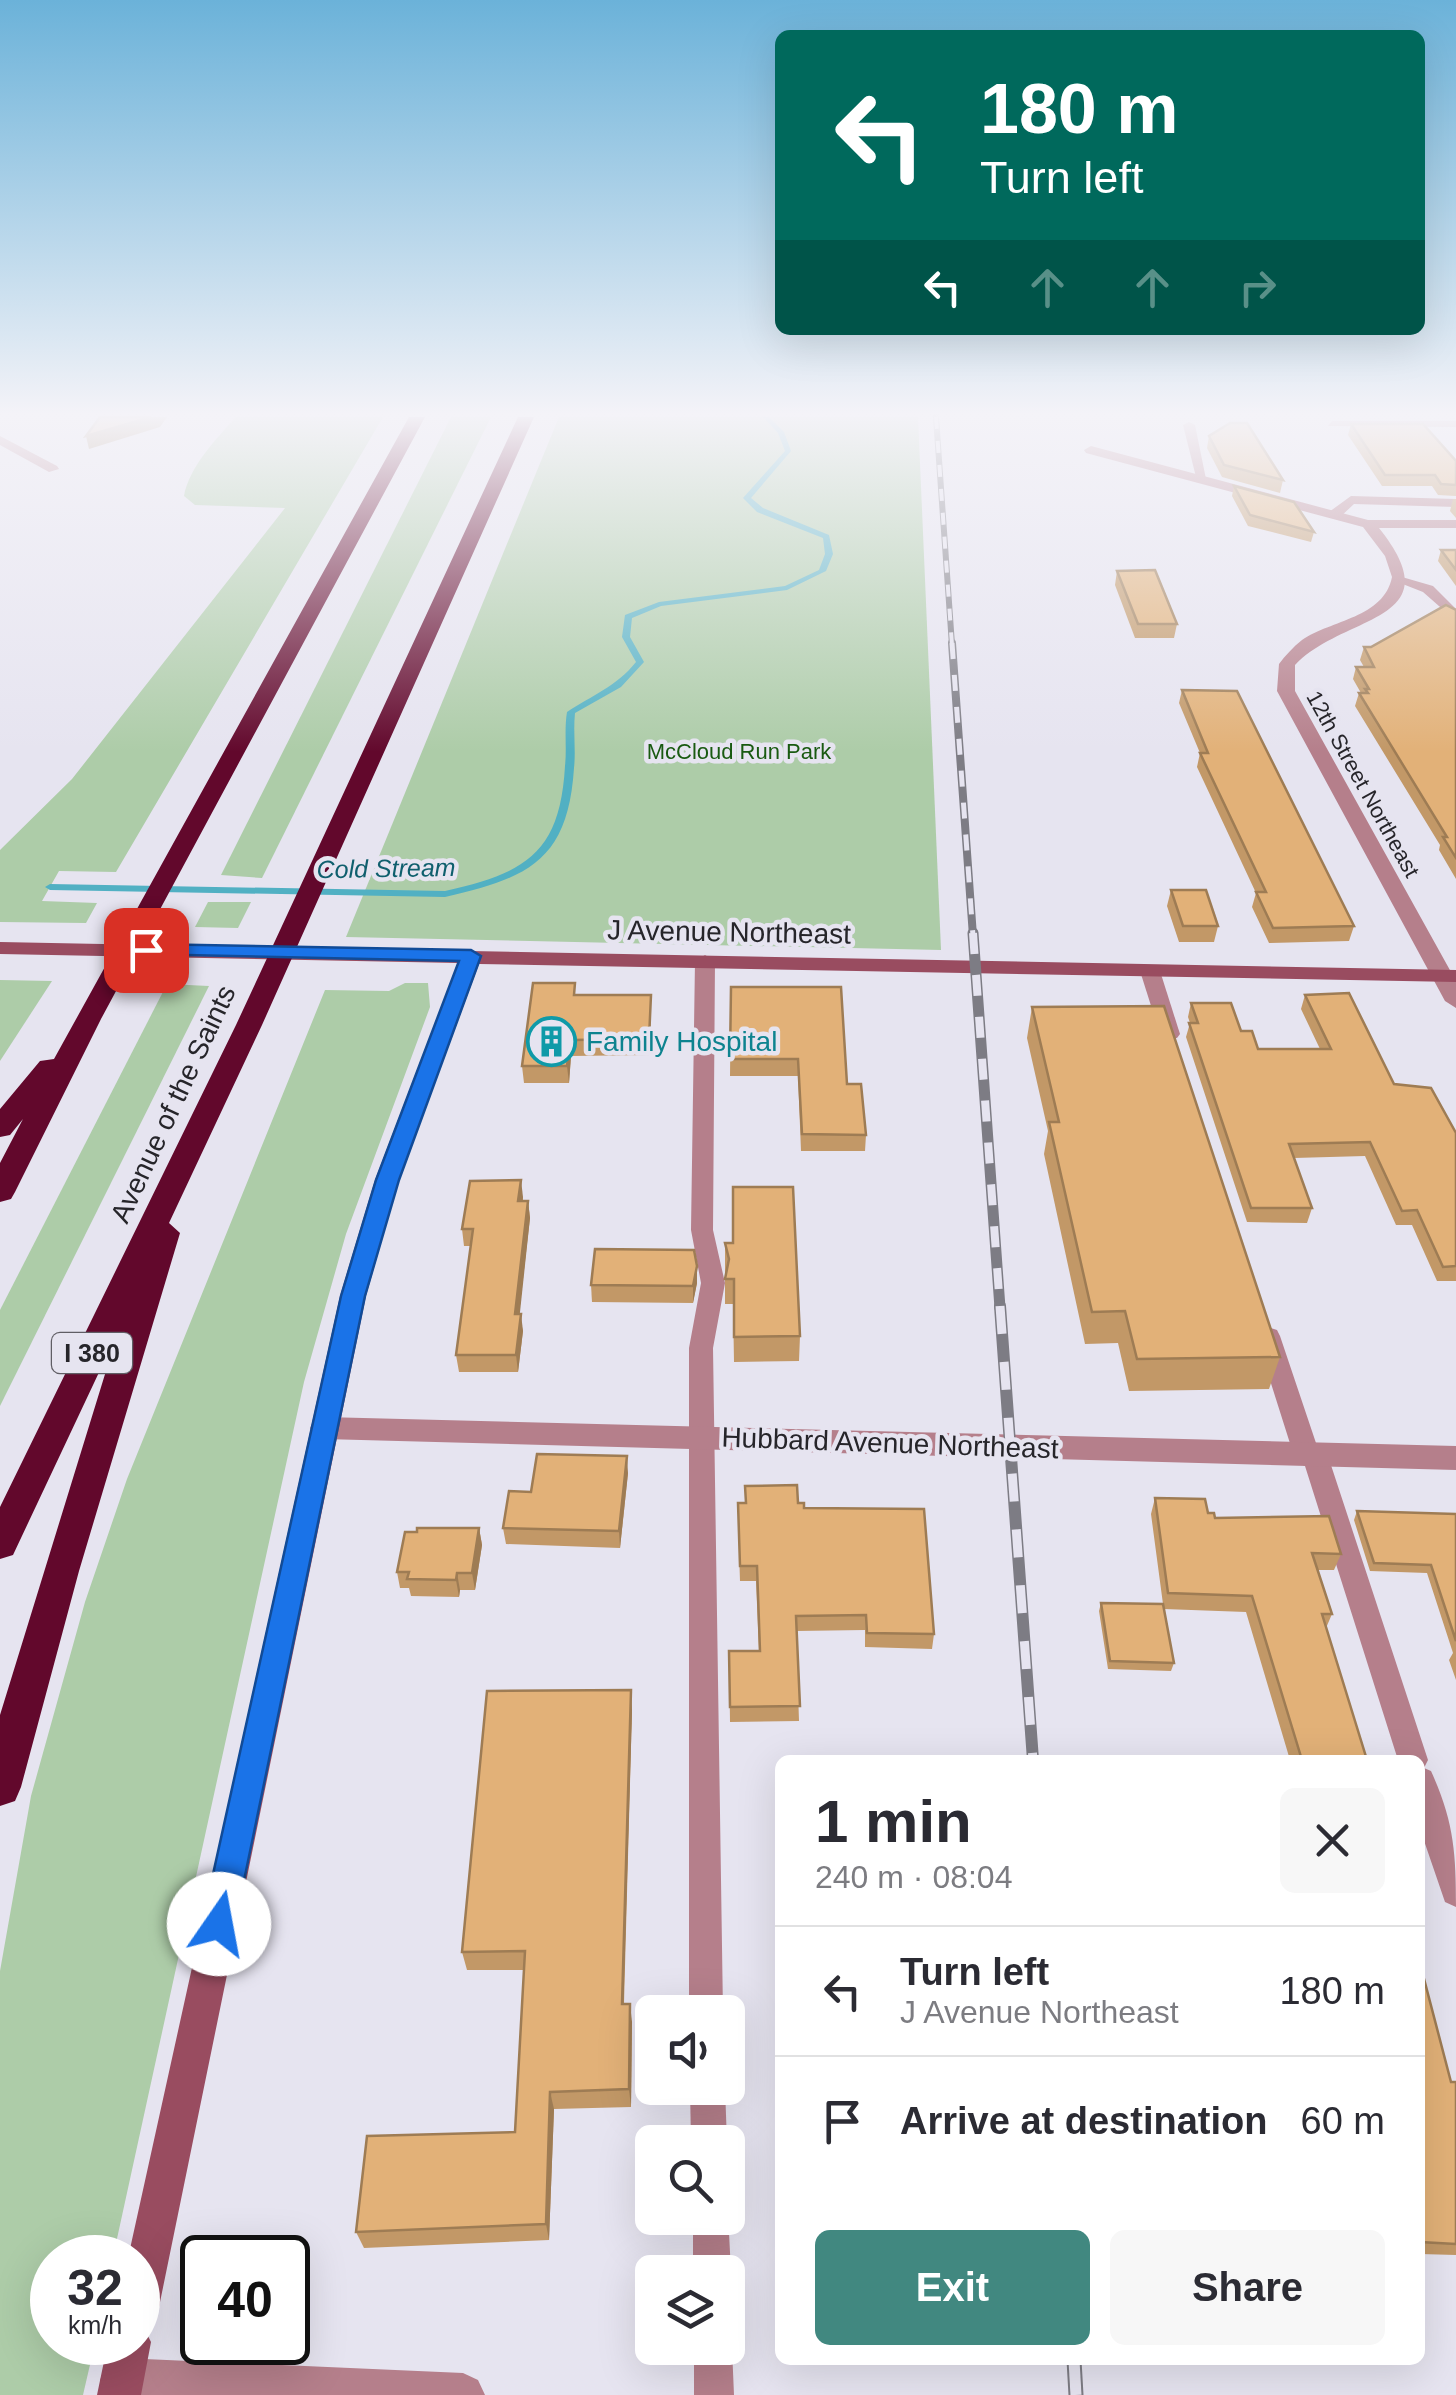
<!DOCTYPE html>
<meta charset="utf-8">
<style>
body{margin:0;font-family:Arial,sans-serif;background:#f7f7f7;color:#2b2b33;height:100vh;display:flex;flex-direction:column;font-size:38px;white-space:nowrap}
*{box-sizing:border-box;margin:0}
p{font-size:32px;color:#7c7c81}
.icon{flex:none;width:55px;height:55px;fill:none;stroke:currentColor;stroke-width:2;stroke-linecap:round;stroke-linejoin:round}
.map{position:relative;flex:1;overflow:hidden}
.sheet{position:absolute;left:775px;top:1755px;width:650px;height:610px;display:flex;flex-direction:column;background:#fff;border-radius:15px;box-shadow:0 10px 40px #0002}
.sheet>*{flex:none}
.hud{position:absolute;left:775px;top:30px;width:650px;height:305px;border-radius:15px;box-shadow:0 10px 40px #0002;background:#00695c;color:#fff;overflow:hidden}
.fabs{position:absolute;left:635px;top:1995px;display:grid;gap:20px}
.fabs a{display:grid;place-items:center;width:110px;height:110px;border-radius:15px;background:#fff;box-shadow:0 10px 40px #0002;font-size:50px}
.speed{position:absolute;left:30px;top:2235px;display:flex;gap:20px;font-size:50px;font-weight:700;text-align:center}
.speed>*{display:grid;place-content:center;width:130px;height:130px;border-radius:50%;background:#fff;box-shadow:0 10px 40px #0002;line-height:1}
.speed small{font-size:25px;font-weight:400}
.speed .limit{border:5px solid #111;border-radius:15px;background:#fff;color:#111}
.pin{position:absolute;display:grid;place-items:center;width:85px;height:85px;color:#fff;margin:-42px;border-radius:20px;box-shadow:0 5px 15px #0006}
.me{position:absolute;width:110px;margin:-55px;rotate:12deg;stroke-linejoin:round;filter:drop-shadow(0 0 8px #0008)}
.turn{display:flex;align-items:center;gap:35px;height:210px;padding:0 40px;font-size:45px}
.turn .icon{width:130px;height:130px;stroke-width:2.5}
.turn b{display:block;font-size:70px;line-height:85px}
.lanes{display:flex;align-items:center;height:95px;padding:0 40px;background:#0003;justify-content:center;gap:50px;direction:ltr}
.lanes .off{opacity:.35}
.round{display:grid;place-items:center;flex:none;width:105px;height:105px;border-radius:15px;background:#f7f7f7}
.summary{display:flex;align-items:center;justify-content:space-between;height:170px;padding:0 40px}
h1{font-size:60px;font-weight:600;line-height:75px}
.cta{display:flex;gap:20px;margin-top:auto;padding:20px 40px}
.cta a{flex:1;height:115px;border-radius:15px;background:#418880;color:#fff;font-size:40px;font-weight:600;line-height:115px;text-align:center}
.cta a+a{background:#f7f7f7;color:#2b2b33}
ul{padding:0;list-style:none}
li{display:flex;align-items:center;gap:30px;height:130px;padding:0 40px;border-top:2px solid #e1e1e2}
li div{flex:1}
li b{display:block;font-size:38px}
li em{font-style:normal}
.map>svg:first-child{display:block}
.green{fill:#adcca8}
.lines{fill:none;stroke-linecap:round;stroke-linejoin:round}
.stream{fill:#51b0c3;fill-rule:evenodd}
.lane{fill:#b57f8b;fill-rule:evenodd}
.street{fill:#b57f8b;fill-rule:evenodd}
.secondary{fill:#994c60;fill-rule:evenodd}
.highway{fill:#62082c;fill-rule:evenodd}
.rail-far4-casing{stroke:#7d7c84;stroke-width:6}
.rail-far3-casing{stroke:#7d7c84;stroke-width:8}
.rail-far2-casing{stroke:#7d7c84;stroke-width:11}
.rail-far1-casing{stroke:#7d7c84;stroke-width:12}
.rail-casing{stroke:#7d7c84;stroke-width:15}
.rail-far4{stroke:#e6e4f0;stroke-width:4;stroke-dasharray:12;stroke-linecap:butt}
.rail-far3{stroke:#e6e4f0;stroke-width:5;stroke-dasharray:16;stroke-linecap:butt}
.rail-far2{stroke:#e6e4f0;stroke-width:8;stroke-dasharray:21;stroke-linecap:butt}
.rail-far1{stroke:#e6e4f0;stroke-width:9;stroke-dasharray:28;stroke-linecap:butt}
.rail{stroke:#e6e4f0;stroke-width:11;stroke-dasharray:35;stroke-linecap:butt}
.wall{fill:#c29867}
.shaded-wall{fill:#9e7c54}
.building{fill:#e2b178;stroke:#9e7c54;stroke-width:2.5}
.route{fill:#1a73e8;stroke:#114b97;stroke-width:2.5}
.labels{text-anchor:middle;dominant-baseline:central;stroke-width:9;stroke-linejoin:round;paint-order:stroke}
.far-park-label{font-size:22px;fill:#195a11;stroke:#e6e4f0}
.far-street-label{font-size:22px;fill:#26252a;stroke:#e6e4f0}
.far-water-label{font-size:25px;font-style:italic;fill:#0f5f6d;stroke:#e6e4f0}
.shield{fill:#e6e4f0;stroke:#605e65;stroke-width:2.5}
.shield-label{font-size:25px;font-weight:bold;fill:#26252a}
.street-label{font-size:28px;fill:#26252a;stroke:#e6e4f0}
.culture-label{font-size:28px;fill:#0d838f;stroke:#e6e4f0;text-anchor:start}
</style>
<div class="map">
<svg width="1456" height="2395" viewBox="0 0 1456 2395">
<rect width="100%" height="100%" fill="#e6e4f0"/>
<g class="green">
<path d="M236,417H383L116,872L59,871L42,901L97,903L86,923L0,922V850L72,779L285,508L195,505L184,496C189,467 217,438 236,417Z"/>
<path d="M451,417H491L262,878L221,875Z"/>
<path d="M559,417H918L941,950L346,937Z"/>
<path d="M208,902H251L238,928L195,927Z"/>
<path d="M0,980L52,981L0,1061Z"/>
<path d="M405,983H428L430,1007L346,1234L304,1382L113,2257L52,2258V2342L95,2343L83,2395H0V1971L31,1796L85,1602L127,1479L325,990L389,991Z"/>
<path d="M167,984L209,986L0,1406V1310Z"/>
</g>
<g class="lines">
<path class="stream" d="M763,417H769L784,432L791,451L751,498L763,508L829,535L833,554L826,571L787,590L661,606L632,618L630,637L644,662L621,687L575,713C573,732 576,750 574,768C568,861 528,878 445,897L50,890L45,887L50,884L445,891C525,873 560,854 565,766C567,748 564,730 567,712C591,696 617,686 636,662L622,637L625,615L659,602L785,586L819,570L825,554L823,538L757,512L743,498L785,451L778,433Z"/>
<g class="lane">
<path d="M1332,421H1456V427L1328,426Z"/>
<path d="M1189,422L1195,425L1207,484L1197,481L1183,425Z"/>
<path d="M0,436L57,466L59,469L49,472L0,445Z"/>
<path d="M1351,496L1456,499V507L1354,504L1339,518H1329V512Z"/>
<path d="M1395,575L1433,586L1456,609V621L1423,592L1395,581Z"/>
<path d="M705,955L715,961L713,1230L725,1283L713,1348L723,2012H689V1348L701,1283L691,1230L695,961Z"/>
<path d="M1150,965L1160,971L1180,1034L1177,1038H1163L1160,1034L1140,971Z"/>
<path d="M1268,1327L1277,1330L1280,1336L1317,1446L1324,1449L1328,1456L1428,1760L1424,1768L1431,1771C1454,1822 1456,1852 1456,1907L1445,1902L1420,1829V1760H1398L1305,1466L1298,1463L1294,1456L1256,1336L1259,1330Z"/>
<path d="M690,2088H725L727,2142H691Z"/>
<path d="M728,2213L731,2272L728,2280V2272H693V2218H728Z"/>
<path d="M728,2336L732,2348L734,2395H694V2348H728Z"/>
</g>
<g class="street">
<path d="M1091,446L1368,520H1456V528H1379C1455,623 1344,613 1295,665V691L1456,981V1008L1445,1001L1277,691L1279,664C1285,656 1293,647 1302,640C1331,620 1384,618 1392,577L1385,556L1363,527L1086,453L1084,450Z"/>
<path d="M324,1417L1456,1446V1470L324,1439L314,1436L310,1428L314,1420Z"/>
<path d="M122,2358L463,2373L478,2380L485,2395H106L100,2380L107,2365Z"/>
</g>
<path class="secondary" d="M0,942L1456,970V982L479,964L399,1180L366,1296L159,2307L153,2322L143,2326L151,2342L141,2395H97L108,2342H138V2258H128L340,1296L375,1180L458,963L0,954Z"/>
<g class="highway">
<path d="M409,417H425L101,1019L15,1192L11,1199L0,1202V1163L23,1119L10,1135L0,1137V1109L40,1061L54,1059Z"/>
<path d="M518,417H534L262,1025L169,1223L180,1233L79,1571L21,1787L15,1801L0,1806V1715L118,1332L13,1555L0,1559V1507L236,1025Z"/>
</g>
<defs>
<path id="rail-far4" d="M936,417L952,645"/>
<path id="rail-far3" d="M952,643L973,936"/>
<path id="rail-far2" d="M973,933L1000,1308"/>
<path id="rail-far1" d="M1000,1306L1033,1760"/>
<path id="rail" d="M1074,2360L1076,2395"/>
</defs>
<use href="#rail-far4" class="rail-far4-casing"/>
<use href="#rail-far3" class="rail-far3-casing"/>
<use href="#rail-far2" class="rail-far2-casing"/>
<use href="#rail-far1" class="rail-far1-casing"/>
<use href="#rail" class="rail-casing"/>
<use href="#rail-far4" class="rail-far4"/>
<use href="#rail-far3" class="rail-far3"/>
<use href="#rail-far2" class="rail-far2"/>
<use href="#rail-far1" class="rail-far1"/>
<use href="#rail" class="rail"/>
</g>
<g class="wall">
<path d="M1351,424L1456,461V496L1438,495L1432,486H1382L1348,435Z"/>
<path d="M1209,436L1283,480L1280,493L1222,477L1207,448Z"/>
<path d="M1234,486L1314,532L1311,542L1248,526L1232,496Z"/>
<path d="M1453,499H1456V518L1450,511Z"/>
<path d="M1441,550H1456V586L1438,561Z"/>
<path d="M1117,571L1177,624L1174,638H1135L1115,585Z"/>
<path d="M1456,610V879L1439,850L1440,845L1355,706L1359,693H1361L1353,679L1356,667H1364L1360,660L1364,647H1371Z"/>
<path d="M1182,690L1354,926L1349,941L1269,943L1252,907L1256,893L1197,767L1200,753L1179,703Z"/>
<path d="M1171,890L1218,926L1214,942H1179L1167,906Z"/>
<path d="M731,987L847,1084L866,1135L865,1151H801L798,1076H730Z"/>
<path d="M576,995H651L650,1055L571,1056L569,1083H524L522,1066Z"/>
<path d="M1305,995L1394,1084L1456,1133V1281H1437L1412,1225H1396L1365,1156L1294,1158L1312,1208L1307,1223L1247,1222L1186,1037L1190,1023L1188,1017L1191,1003L1241,1031L1258,1049H1320L1301,1009Z"/>
<path d="M1032,1007L1280,1357L1269,1389L1129,1391L1118,1343L1085,1344L1044,1154L1048,1131L1027,1038Z"/>
<path d="M523,1197V1201H528L530,1218L519,1314L523,1331L518,1372H459L456,1355L471,1246H464L462,1229Z"/>
<path d="M725,1243L800,1336L799,1361L734,1362L733,1304H725Z"/>
<path d="M697,1266V1283L693,1303L592,1302L591,1285Z"/>
<path d="M628,1473L620,1548L506,1544L503,1528L531,1492Z"/>
<path d="M745,1486L798,1503L804,1508L934,1634L932,1649L865,1647V1630L796,1631L799,1721L730,1722L729,1651H759L756,1581H740L738,1519L745,1503Z"/>
<path d="M1155,1498L1208,1513L1215,1518L1341,1554L1334,1570H1317L1332,1614L1326,1628L1367,1760H1290L1246,1612L1164,1609L1174,1663L1171,1671L1108,1669L1099,1611L1101,1603L1163,1604L1151,1514Z"/>
<path d="M1357,1511L1456,1514V1680L1449,1660L1453,1653L1427,1573L1370,1571L1354,1520Z"/>
<path d="M479,1528L482,1545L475,1590H460L459,1597L411,1596L409,1588H400L397,1572Z"/>
<path d="M632,1710L624,2004L632,2022L631,2107L554,2109L549,2240L364,2248L356,2232L515,2132L524,1970H467L462,1952Z"/>
<path d="M780,1893V1963H778Z"/>
<path d="M1420,1975L1451,2082H1456V2255L1420,2254Z"/>
</g>
<g class="shaded-wall">
<path d="M151,417H167L160,427L89,449L86,436Z"/>
<path d="M570,1040L571,1056L569,1083L567,1066Z"/>
<path d="M521,1180L523,1197L520,1218L518,1201Z"/>
<path d="M528,1201L530,1218L518,1331L515,1314Z"/>
<path d="M697,1266V1283L693,1303V1286Z"/>
<path d="M521,1314L523,1331L518,1372L516,1355Z"/>
<path d="M627,1456L628,1473L620,1548L619,1531Z"/>
<path d="M479,1528L482,1545L475,1590L472,1573Z"/>
<path d="M457,1573L460,1590L459,1597L456,1580Z"/>
<path d="M631,1690L632,1710L623,2022L622,2004Z"/>
<path d="M630,2004L632,2022L631,2107L629,2089Z"/>
<path d="M550,2092L554,2109L549,2240L546,2224Z"/>
</g>
<g class="building">
<path d="M100,417H151L86,436Z"/>
<path d="M1230,423H1247L1283,480L1224,465L1209,436Z"/>
<path d="M1351,424H1423L1456,461V485L1441,484L1435,475H1385Z"/>
<path d="M1234,486L1294,502L1314,532L1250,515Z"/>
<path d="M1441,550H1456V570Z"/>
<path d="M1155,570L1177,624H1138L1117,571Z"/>
<path d="M1446,605L1456,610V858L1443,837H1447L1359,693H1368L1365,689H1369L1356,667H1374L1364,647H1371Z"/>
<path d="M1182,690L1237,691L1354,926L1273,928L1256,892H1266L1200,753H1208Z"/>
<path d="M1171,890H1206L1218,926H1183Z"/>
<path d="M533,983H575L574,995H651L649,1039L570,1040L567,1066H522Z"/>
<path d="M731,987H841L847,1084H861L866,1135L802,1134L798,1059H730Z"/>
<path d="M1349,993L1394,1084L1431,1088L1456,1133V1266L1443,1267L1417,1210L1402,1211L1370,1142L1289,1144L1312,1208H1251L1189,1023H1198L1191,1003H1231L1241,1031H1252L1258,1049H1331L1305,995Z"/>
<path d="M1164,1006L1280,1357L1137,1359L1125,1311L1092,1312L1049,1122H1059L1032,1007Z"/>
<path d="M521,1180L518,1201H528L515,1314H521L516,1355H456L473,1229H462L470,1181Z"/>
<path d="M733,1187H793L800,1336L734,1337V1279H725L729,1259L725,1243H733Z"/>
<path d="M595,1249L694,1250L697,1266L693,1286L591,1285Z"/>
<path d="M537,1454L627,1456L619,1531L503,1528L509,1491L531,1492Z"/>
<path d="M797,1485L798,1503H804V1508L924,1509L934,1634L867,1633L866,1615L796,1616L800,1706L730,1707L729,1651H760L757,1566H740L738,1503H746L745,1486Z"/>
<path d="M1155,1498L1205,1499L1208,1513H1214L1215,1518L1329,1516L1341,1554L1312,1553L1332,1614H1322L1367,1760H1302L1252,1596L1168,1593Z"/>
<path d="M1357,1511L1456,1514V1641L1431,1565L1374,1563Z"/>
<path d="M417,1528H479L472,1573H457L456,1580L407,1579L409,1572H397L405,1532H417Z"/>
<path d="M1101,1603L1163,1604L1174,1663L1110,1661Z"/>
<path d="M631,1690L622,2004H630L629,2089L550,2092L546,2224L356,2232L367,2136L515,2132L525,1951L462,1952L487,1691Z"/>
<path d="M1420,1975H1423L1451,2082H1456V2244L1420,2242Z"/>
</g>
<linearGradient id="sky" x2="0" y2="1"><stop stop-color="#6bb2d9"/><stop offset="0.55" stop-color="#f4f3f8"/><stop offset="1" stop-color="#f4f3f8" stop-opacity="0"/></linearGradient>
<rect width="1456" height="752" fill="url(#sky)"/>
<path class="route" d="M146,944L471,950L481,956L399,1180L365,1296L235,1924L230,1936L219,1941L207,1936L202,1924L341,1296L376,1180L459,961L139,954L136,950Z"/>
<defs>
<symbol id="building-ring" viewBox="-11 -11 22 22"><circle r="9.5" fill="#e6e4f0" stroke="#0f9aa8" stroke-width="1.5"/><path d="M-4-6H4V6H1V3H-1V6H-4ZM-2.5-4.3h1.7v1.8h-1.7ZM.8-4.3h1.7v1.8H.8ZM-2.5-1h1.7V.8h-1.7ZM.8-1h1.7V.8H.8Z" fill="#0f9aa8"/></symbol>
</defs>
<g fill-rule="evenodd">
<use href="#building-ring" x="524" y="1014" width="55" height="55"/>
</g>
<g class="labels">
<g class="far-park-label">
<text x="739" y="751">McCloud Run Park</text>
</g>
<g class="far-street-label">
<text transform="translate(1363 784) rotate(61)">12th Street Northeast</text>
</g>
<g class="far-water-label">
<text transform="translate(386 868) rotate(-1)">Cold Stream</text>
</g>
<rect class="shield" x="52" y="1333" width="80" height="40" rx="8"/>
<g class="shield-label">
<text x="92" y="1353">I 380</text>
</g>
<g class="street-label">
<text transform="translate(729 932) rotate(1)">J Avenue Northeast</text>
<text transform="translate(173 1104) rotate(-65)">Avenue of the Saints</text>
<text transform="translate(890 1443) rotate(2)">Hubbard Avenue Northeast</text>
</g>
<g class="culture-label">
<text x="586" y="1041">Family Hospital</text>
</g>
</g>
</svg>
<div class="fabs">
<a><svg class="icon" aria-label="sound" viewBox="0 0 24 24"><path d="M4 9h4l5-4v14l-5-4H4zM17 9q2 3 0 6"/></svg></a>
<a><svg class="icon" aria-label="search" viewBox="0 0 24 24"><circle cx="10" cy="10" r="6"/><path d="M15 15l6 6"/></svg></a>
<a><svg class="icon" aria-label="layers" viewBox="0 0 24 24"><path d="M12 4l9 5-9 5-9-5zM3 14l9 5 9-5"/></svg></a>
</div>
<div class="speed"><div>32<small>km/h</small></div><div class="limit">40</div></div>
<div class="pin" style="left:146px;top:950px;background:#d93025"><svg class="icon" aria-label="arrive" viewBox="0 0 24 24"><path d="M6 21V4h12l-3 4 3 4H6"/></svg></div>
<svg class="me" style="left:219px;top:1924px" viewBox="-20 -20 40 40"><circle r="19" fill="#fff"/><path d="M0-13L10 11 0 6-10 11z" fill="#1a73e8"/></svg>
<div class="hud">
<div class="turn"><svg class="icon" aria-label="left" viewBox="0 0 24 24"><path d="M17 20v-9H6M10 6l-5 5 5 5"/></svg><div><b>180 m</b>Turn left</div></div>
<div class="lanes"><svg class="icon" aria-label="left" viewBox="0 0 24 24"><path d="M17 20v-9H6M10 6l-5 5 5 5"/></svg><svg class="icon off" aria-label="ahead" viewBox="0 0 24 24"><path d="M12 20V5M6 11l6-6 6 6"/></svg><svg class="icon off" aria-label="ahead" viewBox="0 0 24 24"><path d="M12 20V5M6 11l6-6 6 6"/></svg><svg class="icon off" aria-label="right" viewBox="0 0 24 24"><path d="M7 20v-9h11M14 6l5 5-5 5"/></svg></div>
</div>
<section class="sheet">
<div class="summary"><div><h1>1 min</h1><p>240 m · 08:04</p></div><a class="round"><svg class="icon" aria-label="close" viewBox="0 0 24 24"><path d="M6 6l12 12M18 6L6 18"/></svg></a></div>
<ul>
<li><svg class="icon" aria-label="left" viewBox="0 0 24 24"><path d="M17 20v-9H6M10 6l-5 5 5 5"/></svg><div><b>Turn left</b><p>J Avenue Northeast</p></div><em>180 m</em></li>
<li><svg class="icon" aria-label="arrive" viewBox="0 0 24 24"><path d="M6 21V4h12l-3 4 3 4H6"/></svg><div><b>Arrive at destination</b></div><em>60 m</em></li>
</ul>
<div class="cta"><a>Exit</a><a>Share</a></div>
</section>
</div>
